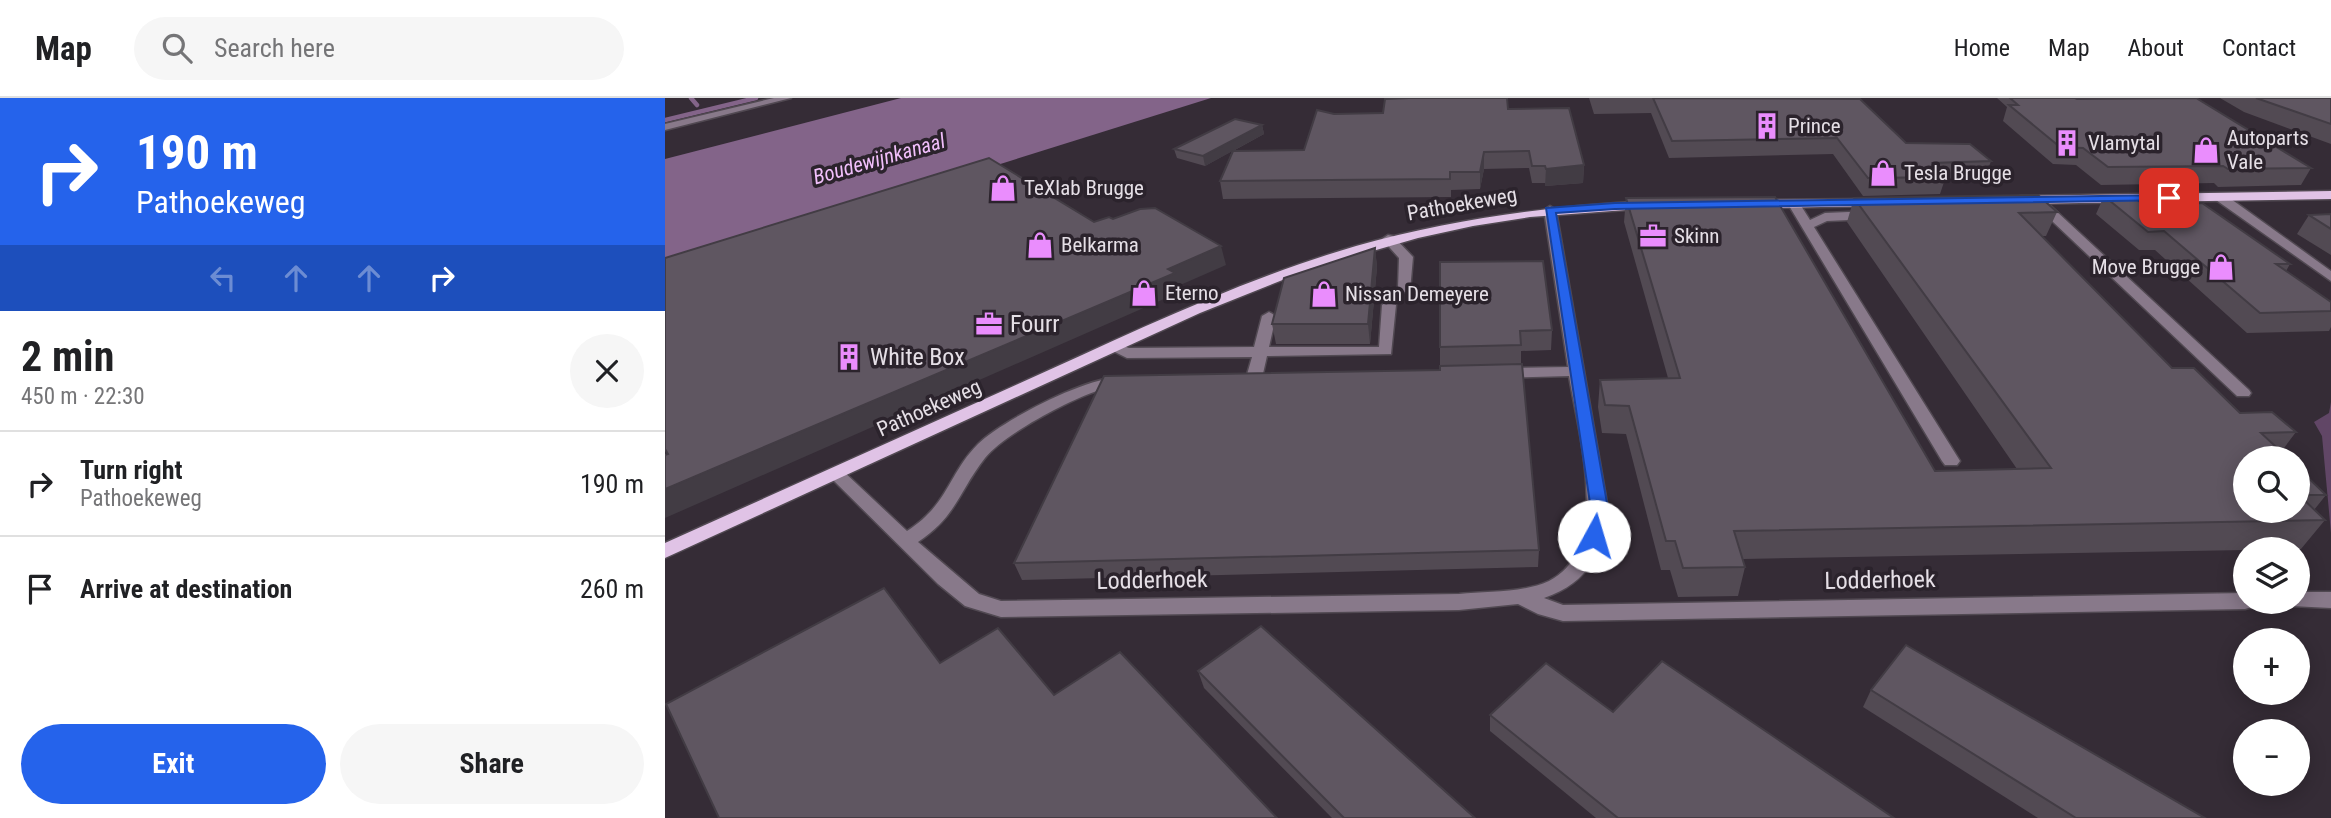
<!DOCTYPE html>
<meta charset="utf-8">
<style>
body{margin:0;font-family:"Roboto Condensed",sans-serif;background:#f6f6f6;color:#202124;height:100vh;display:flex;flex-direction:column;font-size:26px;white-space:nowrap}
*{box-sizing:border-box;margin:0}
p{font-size:23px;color:#757577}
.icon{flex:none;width:38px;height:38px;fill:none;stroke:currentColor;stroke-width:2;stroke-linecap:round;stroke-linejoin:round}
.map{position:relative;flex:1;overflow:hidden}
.panel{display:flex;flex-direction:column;background:#fff;width:665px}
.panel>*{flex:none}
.hud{background:#2563eb;color:#fff;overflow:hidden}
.controls{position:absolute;left:1568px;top:348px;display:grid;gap:14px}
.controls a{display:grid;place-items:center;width:77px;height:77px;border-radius:50%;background:#fff;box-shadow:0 4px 18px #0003;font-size:35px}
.pin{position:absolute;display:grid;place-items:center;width:60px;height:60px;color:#fff;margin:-30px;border-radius:14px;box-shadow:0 4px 10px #0006}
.me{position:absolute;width:77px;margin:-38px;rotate:6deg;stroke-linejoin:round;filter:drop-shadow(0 0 5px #0008)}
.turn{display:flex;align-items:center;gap:24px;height:147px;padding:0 21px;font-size:32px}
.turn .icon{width:91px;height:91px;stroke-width:2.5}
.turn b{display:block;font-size:49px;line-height:60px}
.lanes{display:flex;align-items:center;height:66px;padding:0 21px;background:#0003;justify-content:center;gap:35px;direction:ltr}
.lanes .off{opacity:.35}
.round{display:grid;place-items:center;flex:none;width:74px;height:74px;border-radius:37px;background:#f6f6f6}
.summary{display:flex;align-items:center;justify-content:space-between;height:119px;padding:0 21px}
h1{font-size:42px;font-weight:700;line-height:52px}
.primary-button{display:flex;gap:14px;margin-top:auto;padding:14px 21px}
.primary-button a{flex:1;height:80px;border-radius:42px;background:#2563eb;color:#fff;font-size:28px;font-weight:700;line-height:80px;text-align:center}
.primary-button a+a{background:#f6f6f6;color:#202124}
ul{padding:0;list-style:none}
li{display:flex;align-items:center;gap:21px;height:105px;padding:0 21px;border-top:2px solid #e0e0e0}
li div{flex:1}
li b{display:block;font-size:26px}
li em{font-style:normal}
header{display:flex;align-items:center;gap:42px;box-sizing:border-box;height:98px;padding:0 35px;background:#fff;border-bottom:2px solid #e0e0e0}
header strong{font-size:33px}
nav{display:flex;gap:38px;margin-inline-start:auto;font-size:24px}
.search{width:490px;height:63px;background:#f6f6f6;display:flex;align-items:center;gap:18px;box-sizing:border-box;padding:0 24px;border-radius:38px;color:#757577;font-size:26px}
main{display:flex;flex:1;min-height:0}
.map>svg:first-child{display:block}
.green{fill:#614666}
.water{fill:#836489}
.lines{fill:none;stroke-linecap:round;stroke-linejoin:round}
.stream{stroke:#836489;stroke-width:4.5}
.minor-casing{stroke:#514952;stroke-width:3}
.major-casing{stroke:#514952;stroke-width:3}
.minor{fill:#88798a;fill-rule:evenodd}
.major{fill:#e0c3e6;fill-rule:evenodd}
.wall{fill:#524a53}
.shaded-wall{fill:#423c44}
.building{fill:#5f5661;stroke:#423c44;stroke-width:2}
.route{fill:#2563eb;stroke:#184099;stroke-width:2}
.labels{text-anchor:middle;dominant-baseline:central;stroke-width:7;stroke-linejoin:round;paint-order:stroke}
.far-poi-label{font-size:21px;fill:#e5dfe6;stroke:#2b232c;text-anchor:start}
.far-water-label{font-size:21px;font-style:italic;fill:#f1bffb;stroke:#2b232c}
.far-street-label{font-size:21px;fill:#e5dfe6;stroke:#2b232c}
.poi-label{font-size:24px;fill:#e5dfe6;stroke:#2b232c;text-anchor:start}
.street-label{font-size:24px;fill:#e5dfe6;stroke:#2b232c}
</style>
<header>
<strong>Map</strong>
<div class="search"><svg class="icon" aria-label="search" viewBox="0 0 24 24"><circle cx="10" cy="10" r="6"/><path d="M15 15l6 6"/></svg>Search here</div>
<nav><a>Home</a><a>Map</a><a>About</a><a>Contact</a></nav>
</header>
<main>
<section class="panel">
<div class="hud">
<div class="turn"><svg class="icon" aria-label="right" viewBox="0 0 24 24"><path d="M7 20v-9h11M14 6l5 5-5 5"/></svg><div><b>190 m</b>Pathoekeweg</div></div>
<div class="lanes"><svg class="icon off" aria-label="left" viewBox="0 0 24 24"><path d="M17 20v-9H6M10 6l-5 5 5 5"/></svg><svg class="icon off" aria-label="ahead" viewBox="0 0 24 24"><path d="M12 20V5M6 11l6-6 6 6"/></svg><svg class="icon off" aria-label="ahead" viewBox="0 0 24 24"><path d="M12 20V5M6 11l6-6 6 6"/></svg><svg class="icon" aria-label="right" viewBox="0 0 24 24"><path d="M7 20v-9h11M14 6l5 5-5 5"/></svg></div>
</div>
<div class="summary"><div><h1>2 min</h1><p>450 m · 22:30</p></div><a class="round"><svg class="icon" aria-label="close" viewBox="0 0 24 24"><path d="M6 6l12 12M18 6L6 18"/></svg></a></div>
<ul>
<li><svg class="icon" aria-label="right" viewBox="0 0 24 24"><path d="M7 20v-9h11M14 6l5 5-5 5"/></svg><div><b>Turn right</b><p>Pathoekeweg</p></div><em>190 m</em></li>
<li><svg class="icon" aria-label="arrive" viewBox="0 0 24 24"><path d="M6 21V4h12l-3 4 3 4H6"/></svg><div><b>Arrive at destination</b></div><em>260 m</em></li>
</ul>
<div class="primary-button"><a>Exit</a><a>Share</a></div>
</section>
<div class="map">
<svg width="1666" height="720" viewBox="0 0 1666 720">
<rect width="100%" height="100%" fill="#352c36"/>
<path class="green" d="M1666,304V435L1657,338L1649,324L1664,315Z"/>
<path class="water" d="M236,0H546L0,171V61Z"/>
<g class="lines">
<g class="stream">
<path d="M26,0L32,7"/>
<path d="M0,22L91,0"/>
</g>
<defs>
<g id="minor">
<path d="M109,0H126L0,32V26Z"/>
<path d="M1551,96H1559L1666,173V183L1551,102Z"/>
<path d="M1368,99H1376L1584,292L1586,295L1584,298H1572L1368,105Z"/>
<path d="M1129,102L1133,103L1145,122L1160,115L1207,113L1213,117L1207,121L1162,123L1149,129L1295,363L1292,367H1280L1277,363L1123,106Z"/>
<path d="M885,108L891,112L942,405C936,453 928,483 879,500L898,507L1580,495V504H1590L1587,509L1580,511L898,523L873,516L853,506L794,512L336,519L300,508L273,486L162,376L165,372H177L242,433C284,406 283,376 313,346C336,323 432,272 464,280L466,283L464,286C453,289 442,289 432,293C404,302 338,337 320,360C294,393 292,418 253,444L314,496L336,503L794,496C822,493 858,495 884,483C948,451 913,334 904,278L836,280L828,275L836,270L903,269L879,112Z"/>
<path d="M723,137L728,138L748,159L745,193L740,194L733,190L734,160L717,141Z"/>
<path d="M724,203L731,207L726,256L602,258L597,280L589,285L581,280L587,259L462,260L440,249L448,244L464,250L589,249L597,218L604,214L611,218L604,249H714L717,207Z"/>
<path d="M1633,494H1666V510L1626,508L1624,504H1633Z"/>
</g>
<g id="major">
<path d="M1666,93V101L1355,106L1349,102L1355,98Z"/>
<path d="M1211,101L1217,105L1215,108L1092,110L1086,106L1092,102Z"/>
<path d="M984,103L990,107L988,110L865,119L808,128L753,140L645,171L535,215L0,460V445C118,392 235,339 353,286C464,236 574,182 691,148C787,121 884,108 984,103Z"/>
</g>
</defs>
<use href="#minor" class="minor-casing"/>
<use href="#major" class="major-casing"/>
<use href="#minor" class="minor"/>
<use href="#major" class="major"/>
</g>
<g class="wall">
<path d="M924,0H1131L1132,1L1241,45L1326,63L1320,80L1280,81L1275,96L1198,98L1168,56L1004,60L986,15L929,16Z"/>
<path d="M1332,0H1410L1646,70L1636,87L1553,89L1549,85L1436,87L1411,67L1388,66L1338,23L1342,9Z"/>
<path d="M1555,0H1666V46L1579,14Z"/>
<path d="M843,11L919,67L918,85L880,88V85H867L864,70L819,71L815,91L786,92V99L558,101L555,83L567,53L540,68L512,60L509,51L597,27L599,36L568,53L639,52L669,16Z"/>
<path d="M1439,98L1478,106L1625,166L1621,173L1666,204V229L1664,233L1582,235L1490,152H1474L1431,116Z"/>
<path d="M961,100L1270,373L1352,371L1182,124L1189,100L1392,114L1381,138H1377L1507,270L1575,315L1631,334L1616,354L1661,397L1649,412L1660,422L1636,451L1078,461L1080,469L1073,498L1013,499L1005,472H996L961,336L937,335L933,309L935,282L1003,280L959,124Z"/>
<path d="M1666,116V157L1632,136L1644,117Z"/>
<path d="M710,150L712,169L705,246H611L607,226Z"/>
<path d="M775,164L887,232L886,252L856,253V266L874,452L873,469L357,482L349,465L775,272Z"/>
<path d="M533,573L810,720H667L539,590Z"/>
<path d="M1206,592L1540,720H1373L1198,609Z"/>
<path d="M948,614L1229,720H931L825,633V617Z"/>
</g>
<g class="shaded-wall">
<path d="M597,27L599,36L540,68L538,58Z"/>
<path d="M819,54V71L815,91V74Z"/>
<path d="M919,67L918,85L880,88L881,71Z"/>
<path d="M556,148L561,167L513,188L515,194L0,420V391L503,171Z"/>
<path d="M710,150L712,169L705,246L703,226Z"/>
</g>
<g class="building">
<path d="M744,0H842L843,11L904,10L919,67L881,71L880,68H867L864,53L819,54L815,74H785V81L555,83L568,53L639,52L652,12L669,16L718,15L720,1Z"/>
<path d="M988,0L1195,1L1241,45L1305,46L1326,63L1268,65L1281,79L1203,80L1172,40L1007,43Z"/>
<path d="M1345,0H1410L1412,1L1531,0L1646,70L1563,71L1558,68L1443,69L1418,50L1395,49L1344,7H1353Z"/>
<path d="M1591,0H1666V26Z"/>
<path d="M570,21L597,27L538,58L509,51Z"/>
<path d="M324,60L429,124L444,119L448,121L475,111L490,110L556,148L503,171L510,175L0,391V357L3,356L0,351V160Z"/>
<path d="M1373,97L1392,114L1354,115L1507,270H1529L1575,315L1607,314L1631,334L1596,335L1623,360H1580V413H1633V370L1661,397H1634L1660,422L1069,433L1080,469L1018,470L1010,443H1001L964,308L940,307L935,282L1015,280L961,100L1110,99L1270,373L1386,370L1189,100Z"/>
<path d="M1439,98H1467L1478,106L1537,105L1625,166H1611L1666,204V213L1595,215L1499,133L1483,134Z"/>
<path d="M1666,116V131L1644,117Z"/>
<path d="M710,150L703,226H607L619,180Z"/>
<path d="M878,163L887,232L855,233L856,247L775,249V164Z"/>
<path d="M857,266L874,452L349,465L439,278L775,272V268Z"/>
<path d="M219,490L275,565L333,530L389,597L455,554L612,720H54L1,606Z"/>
<path d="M596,528L810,720H679L533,573Z"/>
<path d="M1241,547L1540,720H1411L1206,592Z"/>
<path d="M997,563L1229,720H953L825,617L881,565L948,614Z"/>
</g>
<path class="route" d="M1504,97H1508V102L950,111L891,115L942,405L938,438L935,442H923L920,438L925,405L881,110L950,105Z"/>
<defs>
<symbol id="building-bare" viewBox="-9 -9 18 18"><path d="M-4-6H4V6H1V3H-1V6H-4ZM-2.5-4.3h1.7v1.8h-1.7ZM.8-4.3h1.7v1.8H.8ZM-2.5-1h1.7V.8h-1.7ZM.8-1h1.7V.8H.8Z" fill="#ea8dfd" stroke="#2b232c" stroke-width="2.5" paint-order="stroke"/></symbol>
<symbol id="shop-bare" viewBox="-9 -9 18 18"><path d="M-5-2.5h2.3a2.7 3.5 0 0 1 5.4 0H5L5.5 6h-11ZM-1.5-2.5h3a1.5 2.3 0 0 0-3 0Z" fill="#ea8dfd" stroke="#2b232c" stroke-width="2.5" paint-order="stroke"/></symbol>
<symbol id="office-bare" viewBox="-9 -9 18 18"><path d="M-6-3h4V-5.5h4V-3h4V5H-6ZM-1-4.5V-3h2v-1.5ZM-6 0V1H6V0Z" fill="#ea8dfd" stroke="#2b232c" stroke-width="2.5" paint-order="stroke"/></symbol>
</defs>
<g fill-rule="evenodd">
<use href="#building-bare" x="1083" y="9" width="38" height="38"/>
<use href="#building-bare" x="1383" y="26" width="38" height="38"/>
<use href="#shop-bare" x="1522" y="33" width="38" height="38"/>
<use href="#shop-bare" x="1199" y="56" width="38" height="38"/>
<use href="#shop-bare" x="319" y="71" width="38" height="38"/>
<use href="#office-bare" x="969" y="119" width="38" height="38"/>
<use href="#shop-bare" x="356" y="128" width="38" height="38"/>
<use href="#shop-bare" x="1537" y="150" width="38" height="38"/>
<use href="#shop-bare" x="460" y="176" width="38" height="38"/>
<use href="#shop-bare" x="640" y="177" width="38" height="38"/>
<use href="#office-bare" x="305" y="207" width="38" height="38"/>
<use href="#building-bare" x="165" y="240" width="38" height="38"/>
</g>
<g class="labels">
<g class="far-poi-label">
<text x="1123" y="28">Prince</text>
<text x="1562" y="40">Autoparts<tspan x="1562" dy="24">Vale</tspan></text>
<text x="1423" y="45">Vlamytal</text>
<text x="1239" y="75">Tesla Brugge</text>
<text x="359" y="90">TeXlab Brugge</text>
<text x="1009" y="138">Skinn</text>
<text x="396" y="147">Belkarma</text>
<text x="1535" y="169" text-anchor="end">Move Brugge</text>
<text x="500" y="195">Eterno</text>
<text x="680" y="196">Nissan Demeyere</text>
</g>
<g class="far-water-label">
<text transform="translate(214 61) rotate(-16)">Boudewijnkanaal</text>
</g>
<g class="far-street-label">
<text transform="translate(797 106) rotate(-10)">Pathoekeweg</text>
<text transform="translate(264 310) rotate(-24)">Pathoekeweg</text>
</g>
<g class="poi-label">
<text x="345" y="226">Fourr</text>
<text x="205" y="259">White Box</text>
</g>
<g class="street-label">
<text transform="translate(487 482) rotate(-1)">Lodderhoek</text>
<text transform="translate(1215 482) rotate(-1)">Lodderhoek</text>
</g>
</g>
</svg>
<div class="controls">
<a><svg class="icon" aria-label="search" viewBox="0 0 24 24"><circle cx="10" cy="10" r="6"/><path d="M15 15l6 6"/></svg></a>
<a><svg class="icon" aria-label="layers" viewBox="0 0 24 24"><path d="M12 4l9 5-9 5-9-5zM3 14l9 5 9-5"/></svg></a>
<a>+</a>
<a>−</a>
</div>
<div class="pin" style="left:1504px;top:100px;background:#d93025"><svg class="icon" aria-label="arrive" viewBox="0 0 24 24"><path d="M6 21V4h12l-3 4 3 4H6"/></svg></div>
<svg class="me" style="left:929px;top:438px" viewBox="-20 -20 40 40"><circle r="19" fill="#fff"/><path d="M0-13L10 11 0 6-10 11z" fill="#2563eb"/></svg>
</div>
</main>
